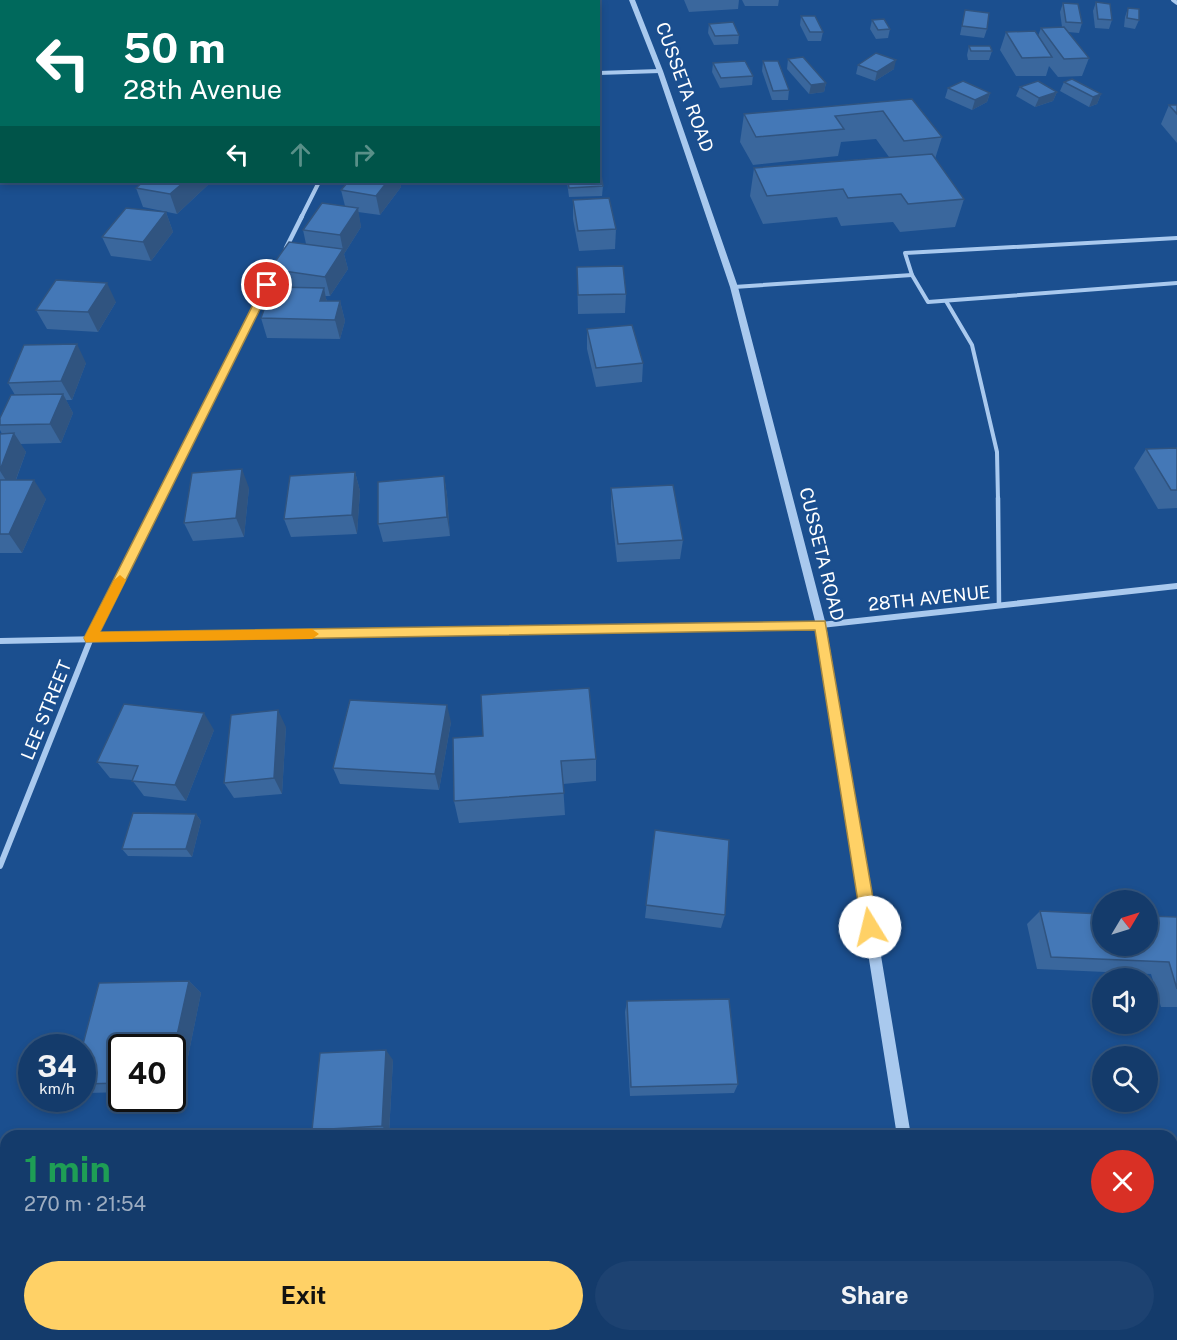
<!DOCTYPE html>
<meta charset="utf-8">
<style>
body{margin:0;font-family:"Public Sans",sans-serif;background:#1d4271;color:#f1f3f6;height:100vh;display:flex;flex-direction:column;font-size:22px;white-space:nowrap}
*{box-sizing:border-box;margin:0}
p{font-size:20px;color:#9dadc1}
.icon{flex:none;width:33px;height:33px;fill:none;stroke:currentColor;stroke-width:2;stroke-linecap:round;stroke-linejoin:round}
.map{position:relative;flex:1;overflow:hidden}
.drawer{position:absolute;left:0px;top:1130px;width:1178px;height:212px;display:flex;flex-direction:column;background:#143b6b;border-radius:18px 18px 0 0;box-shadow:0 3px 9px #0003,0 0 0 2px #33557e}
.drawer>*{flex:none}
.banner{position:absolute;left:0px;top:0px;width:600px;height:183px;box-shadow:0 3px 9px #0003,0 0 0 2px #33557e;background:#00695c;color:#fff;overflow:hidden}
.needle{width:39px;rotate:52deg}
.controls{position:absolute;left:1092px;top:890px;display:grid;gap:12px}
.controls a{display:grid;place-items:center;width:66px;height:66px;border-radius:50%;background:#143b6b;box-shadow:0 3px 9px #0003,0 0 0 2px #33557e;font-size:30px}
.speed{position:absolute;left:18px;top:1034px;display:flex;gap:12px;font-size:30px;font-weight:700;text-align:center}
.speed>*{display:grid;place-content:center;width:78px;height:78px;border-radius:50%;background:#143b6b;box-shadow:0 3px 9px #0003,0 0 0 2px #33557e;line-height:1}
.speed small{font-size:15px;font-weight:400}
.speed .limit{border:3px solid #111;border-radius:9px;background:#fff;color:#111}
.pin{position:absolute;display:grid;place-items:center;width:51px;height:51px;color:#fff;margin:-26px;border:3px solid #fff;border-radius:50%;box-shadow:0 2px 6px #0007}
.me{position:absolute;width:66px;margin:-33px;rotate:351deg;stroke-linejoin:round;filter:drop-shadow(0 0 4px #0008)}
.turn{display:flex;align-items:center;gap:21px;height:126px;padding:0 24px;font-size:27px}
.turn .icon{width:78px;height:78px;stroke-width:2.5}
.turn b{display:block;font-size:42px;line-height:51px}
.lanes{display:flex;align-items:center;height:57px;padding:0 24px;background:#0003;justify-content:center;gap:30px;direction:ltr}
.lanes .off{opacity:.35}
.round{display:grid;place-items:center;flex:none;width:63px;height:63px;border-radius:32px;background:#1d4271}
.head{display:flex;align-items:center;justify-content:space-between;height:102px;padding:0 24px}
h1{font-size:36px;font-weight:700;line-height:45px;color:#1e9e55}
.cta{display:flex;gap:12px;margin-top:auto;padding:12px 24px}
.cta a{flex:1;height:69px;border-radius:36px;background:#ffd166;color:#111;font-size:24px;font-weight:700;line-height:69px;text-align:center}
.cta a+a{background:#1d4271;color:#f1f3f6}
.map>svg:first-child{display:block}
.lines{fill:none;stroke-linecap:round;stroke-linejoin:round}
.service-far2{stroke:#a9c9ee;stroke-width:4}
.service-far1{stroke:#a9c9ee;stroke-width:4.5}
.service{stroke:#a9c9ee;stroke-width:6}
.minor-far2{stroke:#a9c9ee;stroke-width:4}
.minor-far1{stroke:#a9c9ee;stroke-width:4.5}
.minor{stroke:#a9c9ee;stroke-width:6}
.tertiary{fill:#a9c9ee;fill-rule:evenodd}
.wall{fill:#3a679d}
.shaded-wall{fill:#305480}
.building{fill:#4478b7;stroke:#305480;stroke-width:1.5}
.route{fill:#ffd166;stroke:#a68842;stroke-width:1.5}
.slow{fill:#f59e0b}
.labels{text-anchor:middle;dominant-baseline:central;stroke-width:4.5;stroke-linejoin:round;paint-order:stroke}
.street-label{font-size:18px;fill:#fff;stroke:#1b4f8f}
</style>
<div class="map">
<svg width="1177" height="1340" viewBox="0 0 1177 1340">
<rect width="100%" height="100%" fill="#1b4f8f"/>
<g class="lines">
<g class="service-far2">
<path d="M1177,238L905,253L912,275L928,302L1177,283"/>
<path d="M734,287L912,275"/>
<path d="M946,301L972,345L997,452L998,500"/>
</g>
<path class="service-far1" d="M998,498L999,605"/>
<path class="service" d="M1172,1224L1177,1242"/>
<g class="minor-far2">
<path d="M43,0L51,2"/>
<path d="M1173,0L1177,3"/>
<path d="M598,73L660,71"/>
<path d="M301,218L319,182"/>
</g>
<g class="minor-far1">
<path d="M286,248L302,216"/>
<path d="M160,500L274,271"/>
</g>
<g class="minor">
<path d="M0,641L821,625L1177,586"/>
<path d="M0,866L91,638L161,498"/>
</g>
<g class="tertiary">
<path d="M187,0H193L186,2Z"/>
<path d="M629,0H635L663,71L738,287L826,625L911,1136H897L816,625L730,287L657,71Z"/>
<path d="M2,135V140H0V136Z"/>
<path d="M921,1335H937L938,1340H922Z"/>
</g>
</g>
<g class="wall">
<path d="M251,0H316V1L315,2H251Z"/>
<path d="M684,0H739L738,9L689,12Z"/>
<path d="M742,0H779L778,6H745Z"/>
<path d="M1096,2L1112,20L1109,29L1095,28L1093,11Z"/>
<path d="M1063,3L1082,23L1079,33L1068,32L1089,58L1082,76L1058,77L1049,66L1046,76H1016L1000,50L1006,32L1038,36L1041,28L1062,27L1060,12Z"/>
<path d="M1128,8L1139,20L1135,29L1124,27L1125,17Z"/>
<path d="M965,10L987,29L984,38L960,35Z"/>
<path d="M801,16L823,32L821,41H808L800,25Z"/>
<path d="M872,20L890,29L888,38L876,39L870,29Z"/>
<path d="M709,24L739,35L738,44L714,45L708,33Z"/>
<path d="M969,46L992,51L989,60H968L967,55Z"/>
<path d="M788,59L826,83L824,92L809,94L787,69Z"/>
<path d="M763,61L789,90L788,100H772L762,71Z"/>
<path d="M713,63L753,76L752,85L720,88L712,72Z"/>
<path d="M858,65L894,69L875,81L856,74Z"/>
<path d="M1064,82L1101,94L1097,104L1089,107L1060,91Z"/>
<path d="M1020,87L1057,92L1053,101L1035,107L1016,96Z"/>
<path d="M948,88L990,93L987,102L972,110L945,98Z"/>
<path d="M912,99L942,137L935,159L964,199L955,227L900,232L893,222L841,226L837,217L763,224L750,196L754,168L889,157L876,139L841,142L838,156L753,165L740,142L744,114Z"/>
<path d="M1169,105H1177V143L1161,124Z"/>
<path d="M142,182H211L177,214L143,207L136,188Z"/>
<path d="M348,182H400L401,187L380,215L358,212L361,227L344,254L348,269L330,296H325L327,301H340L345,321L340,339L267,338L261,318L275,287L270,269L306,244L303,230L345,206L341,190Z"/>
<path d="M567,182H598L603,186L602,196L569,197Z"/>
<path d="M573,200L616,229L615,249L579,251L573,219Z"/>
<path d="M166,212L173,232L151,261L111,256L102,237Z"/>
<path d="M577,267L626,294L625,313L578,314Z"/>
<path d="M116,302L98,332L47,329L36,310Z"/>
<path d="M587,329L643,363L642,382L596,387L587,349Z"/>
<path d="M86,363L72,400H66L73,413L61,443L20,444L26,452L16,480L46,499L22,553H0V434H2L0,430V418L15,395L8,383Z"/>
<path d="M1177,448V508L1158,509L1134,468L1146,449Z"/>
<path d="M355,472L360,491L357,534L291,537L284,519Z"/>
<path d="M444,476L447,495L450,536L383,542L378,524Z"/>
<path d="M249,488L244,537L193,541L184,523Z"/>
<path d="M611,488L683,540L680,559L617,562L611,507Z"/>
<path d="M451,722L439,790L340,784L333,768Z"/>
<path d="M286,727L282,794L234,798L224,783Z"/>
<path d="M214,730L186,801L144,796L132,780L110,778L97,762Z"/>
<path d="M453,738L596,759V781L563,784L565,815L459,823L454,801Z"/>
<path d="M196,814L201,821L192,857L128,856L122,849Z"/>
<path d="M655,830L725,915L721,928L645,918Z"/>
<path d="M1040,911L1177,917V1007H1161L1151,974L1037,969L1027,924Z"/>
<path d="M189,981L201,993L181,1091H172V1047H122V1092L90,1093L82,1089V1048Z"/>
<path d="M627,1001L738,1084L734,1093L630,1096L625,1012Z"/>
<path d="M393,1060L389,1134L359,1136H319L312,1130Z"/>
</g>
<g class="shaded-wall">
<path d="M307,0H316V1L307,2Z"/>
<path d="M2,39V72L0,73V40Z"/>
<path d="M896,60L894,69L875,81L877,72Z"/>
<path d="M826,83L824,92L809,94L811,85Z"/>
<path d="M1057,92L1053,101L1035,107L1039,98Z"/>
<path d="M990,93L987,102L972,110L975,100Z"/>
<path d="M1101,94L1097,104L1089,107L1093,97Z"/>
<path d="M184,182H211L177,214L170,194Z"/>
<path d="M387,182H400L401,187L380,215L376,196Z"/>
<path d="M358,208L361,227L344,254L348,269L330,296L325,277L343,250L340,235Z"/>
<path d="M166,212L173,232L151,261L143,242Z"/>
<path d="M107,283L116,302L98,332L88,312Z"/>
<path d="M324,288L328,308L320,301Z"/>
<path d="M340,301L345,321L340,339L335,320Z"/>
<path d="M77,344L86,363L72,400L61,381Z"/>
<path d="M63,394L73,413L61,443L50,424Z"/>
<path d="M14,433L26,452L12,490L0,471V470Z"/>
<path d="M242,469L249,488L244,537L236,518Z"/>
<path d="M355,472L360,491L357,534L352,515Z"/>
<path d="M444,476L447,495L450,536L447,517Z"/>
<path d="M34,480L46,499L22,553L9,534Z"/>
<path d="M447,705L451,722L439,790L435,774Z"/>
<path d="M278,710L286,727L282,794L274,778Z"/>
<path d="M204,713L214,730L186,801L175,785Z"/>
<path d="M196,814L201,821L192,857L186,849Z"/>
<path d="M189,981L201,993L181,1091L172,1085V1058Z"/>
<path d="M386,1050L393,1060L389,1134L382,1126Z"/>
<path d="M56,1335H76L74,1340H54Z"/>
</g>
<g class="building">
<path d="M224,0H241L251,2H222Z"/>
<path d="M464,0H580L581,2H464Z"/>
<path d="M1096,2L1110,4L1112,20L1098,19Z"/>
<path d="M1063,3L1078,4L1082,23L1066,22Z"/>
<path d="M1128,8L1139,9V20L1127,18Z"/>
<path d="M965,10L989,13L987,29L962,26Z"/>
<path d="M2,15V39L0,40V16Z"/>
<path d="M801,16H815L823,32H810Z"/>
<path d="M884,19L890,29L878,30L872,20Z"/>
<path d="M733,22L739,35L715,36L709,24Z"/>
<path d="M1064,27L1089,58L1064,59L1041,28Z"/>
<path d="M1035,31L1052,57L1022,58L1006,32Z"/>
<path d="M969,46H990L992,51H971Z"/>
<path d="M876,53L896,60L877,72L858,65Z"/>
<path d="M803,57L826,83L811,85L788,59Z"/>
<path d="M745,61L753,76L721,78L713,63Z"/>
<path d="M763,61H778L789,90L773,91Z"/>
<path d="M1072,79L1101,94L1093,97L1064,82Z"/>
<path d="M963,81L990,93L975,100L948,88Z"/>
<path d="M1038,81L1057,92L1039,98L1020,87Z"/>
<path d="M912,99L942,137L904,141L883,111L835,116L844,129L756,137L744,114Z"/>
<path d="M1169,105H1177V114Z"/>
<path d="M932,154L964,199L908,204L901,194L848,198L843,189L767,196L754,168Z"/>
<path d="M599,164L603,186L569,188L568,182H598Z"/>
<path d="M143,182H184L170,194L136,188Z"/>
<path d="M348,182H387L376,196L341,190Z"/>
<path d="M609,198L616,229L578,231L573,200Z"/>
<path d="M322,203L358,208L340,235L303,230Z"/>
<path d="M126,208L166,212L143,242L102,237Z"/>
<path d="M289,242L343,249L325,277L270,269Z"/>
<path d="M623,266L626,294L578,295L577,267Z"/>
<path d="M56,280L107,283L88,312L36,310Z"/>
<path d="M272,287L324,288L320,301H340L335,320L261,318Z"/>
<path d="M632,325L643,363L596,368L587,329Z"/>
<path d="M77,344L61,381L8,383L24,345Z"/>
<path d="M63,394L50,424L0,425V418L11,395Z"/>
<path d="M14,433L0,470V434Z"/>
<path d="M1177,448V490H1171L1146,449Z"/>
<path d="M242,469L236,518L184,523L192,473Z"/>
<path d="M355,472L352,515L284,519L290,476Z"/>
<path d="M444,476L447,517L378,524V482Z"/>
<path d="M0,480H34L9,534H0Z"/>
<path d="M673,485L683,540L618,544L611,488Z"/>
<path d="M589,688L596,759L561,761L564,793L454,801L453,738L483,736L481,695Z"/>
<path d="M350,700L447,705L435,774L333,768Z"/>
<path d="M124,704L204,713L175,785L132,781L138,766L97,762Z"/>
<path d="M278,710L274,778L224,783L231,715Z"/>
<path d="M133,813L196,814L186,849H122Z"/>
<path d="M655,830L729,840L725,915L646,905Z"/>
<path d="M1040,911L1102,914V945H1148V916L1177,917V989L1169,962L1051,957Z"/>
<path d="M189,981L172,1058V1047H122V1083L82,1084V1048L99,983Z"/>
<path d="M729,999L738,1084L631,1087L627,1001Z"/>
<path d="M386,1050L382,1126L312,1130L320,1053Z"/>
<path d="M6,1268V1335H56L54,1340H0V1280Z"/>
<rect x="615" y="1335" width="155" height="5"/>
</g>
<path class="route" d="M264,283L272,285L100,632L825,621L878,927L876,932L870,934L864,932L862,927L815,630L86,642L84,638Z"/>
<path class="slow" d="M120,575L126,580L100,632L312,629L319,634L312,639L86,642L84,638L114,580Z"/>
<g class="labels">
<g class="street-label">
<text transform="translate(685 87) rotate(70)">CUSSETA ROAD</text>
<text transform="translate(822 554) rotate(76)">CUSSETA ROAD</text>
<text transform="translate(929 598) rotate(-6)">28TH AVENUE</text>
<text transform="translate(46 710) rotate(-68)">LEE STREET</text>
</g>
</g>
</svg>
<div class="controls">
<a><svg class="needle" viewBox="-14 -14 28 28"><path d="M0-13l5 13h-10z" fill="#e53935"/><path d="M0 13l5-13h-10z" fill="#9dadc1"/></svg></a>
<a><svg class="icon" aria-label="sound" viewBox="0 0 24 24"><path d="M4 9h4l5-4v14l-5-4H4zM17 9q2 3 0 6"/></svg></a>
<a><svg class="icon" aria-label="search" viewBox="0 0 24 24"><circle cx="10" cy="10" r="6"/><path d="M15 15l6 6"/></svg></a>
</div>
<div class="speed"><div>34<small>km/h</small></div><div class="limit">40</div></div>
<div class="pin" style="left:267px;top:285px;background:#d93025"><svg class="icon" aria-label="arrive" viewBox="0 0 24 24"><path d="M6 21V4h12l-3 4 3 4H6"/></svg></div>
<svg class="me" style="left:870px;top:927px" viewBox="-20 -20 40 40"><circle r="19" fill="#fff"/><path d="M0-13L10 11 0 6-10 11z" fill="#ffd166"/></svg>
<div class="banner">
<div class="turn"><svg class="icon" aria-label="left" viewBox="0 0 24 24"><path d="M17 20v-9H6M10 6l-5 5 5 5"/></svg><div><b>50 m</b>28th Avenue</div></div>
<div class="lanes"><svg class="icon" aria-label="left" viewBox="0 0 24 24"><path d="M17 20v-9H6M10 6l-5 5 5 5"/></svg><svg class="icon off" aria-label="ahead" viewBox="0 0 24 24"><path d="M12 20V5M6 11l6-6 6 6"/></svg><svg class="icon off" aria-label="right" viewBox="0 0 24 24"><path d="M7 20v-9h11M14 6l5 5-5 5"/></svg></div>
</div>
<section class="drawer">
<div class="head"><div><h1>1 min</h1><p>270 m · 21:54</p></div><a class="round" style="background:#d93025;color:#fff"><svg class="icon" aria-label="close" viewBox="0 0 24 24"><path d="M6 6l12 12M18 6L6 18"/></svg></a></div>
<div class="cta"><a>Exit</a><a>Share</a></div>
</section>
</div>
